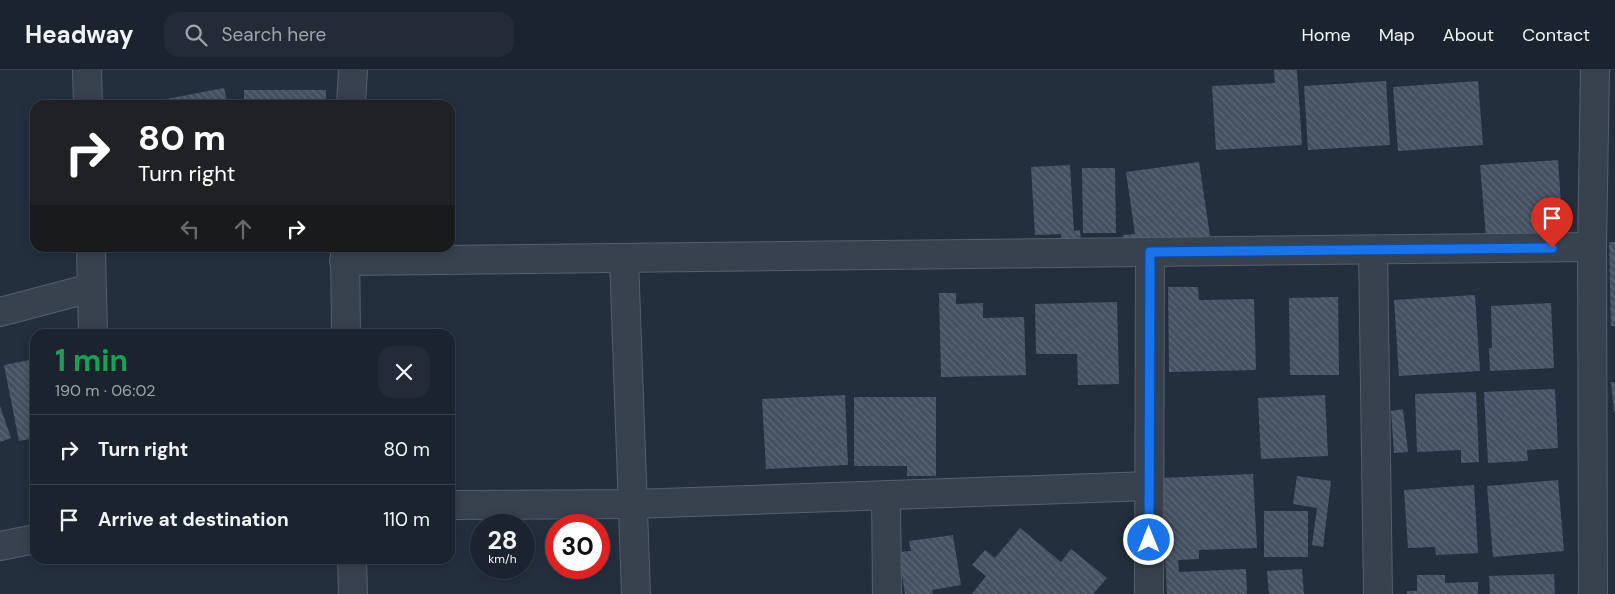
<!DOCTYPE html>
<meta charset="utf-8">
<style>
body{margin:0;font-family:"DM Sans",sans-serif;background:#242b36;color:#f1f3f6;height:100vh;display:flex;flex-direction:column;font-size:19px;white-space:nowrap}
*{box-sizing:border-box;margin:0}
p{font-size:16px;color:#a0a4aa}
.icon{flex:none;width:28px;height:28px;fill:none;stroke:currentColor;stroke-width:2;stroke-linecap:round;stroke-linejoin:round}
.map{position:relative;flex:1;overflow:hidden}
.side{position:absolute;left:30px;top:259px;width:425px;height:235px;display:flex;flex-direction:column;background:#1b232e;border-radius:15px;box-shadow:0 2px 12px #0003,0 0 0 1px #39404a}
.side>*{flex:none}
.hud{position:absolute;left:30px;top:30px;width:425px;height:152px;border-radius:15px;box-shadow:0 2px 12px #0003,0 0 0 1px #39404a;background:#202124;color:#fff;overflow:hidden}
.speed{position:absolute;left:470px;top:444px;display:flex;gap:10px;font-size:25px;font-weight:700;text-align:center}
.speed>*{display:grid;place-content:center;width:65px;height:65px;border-radius:50%;background:#1b232e;box-shadow:0 2px 12px #0003,0 0 0 1px #39404a;line-height:1}
.speed small{font-size:12px;font-weight:400}
.speed .limit{border:8px solid #d22;background:#fff;color:#111}
.pin{position:absolute;display:grid;place-items:center;width:42px;height:42px;color:#fff;margin:-51px -21px;border-radius:50% 50% 50% 0;rotate:-45deg;box-shadow:0 0 5px #0007}
.pin .icon{rotate:45deg}
.me{position:absolute;width:55px;margin:-28px;rotate:0deg;stroke-linejoin:round;filter:drop-shadow(0 0 4px #0008)}
.turn{display:flex;align-items:center;gap:18px;height:105px;padding:0 25px;font-size:22px}
.turn .icon{width:65px;height:65px;stroke-width:2.5}
.turn b{display:block;font-size:35px;line-height:42px}
.lanes{display:flex;align-items:center;height:48px;padding:0 25px;background:#0003;justify-content:center;gap:25px;direction:ltr}
.lanes .off{opacity:.35}
.round{display:grid;place-items:center;flex:none;width:52px;height:52px;border-radius:15px;background:#242b36}
.summary{display:flex;align-items:center;justify-content:space-between;height:85px;padding:0 25px}
h1{font-size:30px;font-weight:700;line-height:38px;color:#1e9e55}
ul{padding:0;list-style:none}
li{display:flex;align-items:center;gap:15px;height:70px;padding:0 25px;border-top:1px solid #39404a}
li div{flex:1}
li b{display:block;font-size:19px}
li em{font-style:normal}
header{display:flex;align-items:center;gap:30px;box-sizing:border-box;height:70px;padding:0 25px;background:#1b232e;border-bottom:1px solid #39404a}
header strong{font-size:24px}
nav{display:flex;gap:28px;margin-inline-start:auto;font-size:18px}
.search{width:350px;height:45px;background:#242b36;display:flex;align-items:center;gap:12px;box-sizing:border-box;padding:0 18px;border-radius:15px;color:#a0a4aa;font-size:19px}
.map>svg:first-child{display:block}
.building{fill:url(#building-back-hatch)}
.lines{fill:none;stroke-linecap:round;stroke-linejoin:round}
.minor-casing{stroke:#565f6c;stroke-width:30}
.minor{stroke:#38414e;stroke-width:28}
.route-casing{stroke:#114b97;stroke-width:12}
.route{stroke:#1a73e8;stroke-width:9}
</style>
<header>
<strong>Headway</strong>
<div class="search"><svg class="icon" aria-label="search" viewBox="0 0 24 24"><circle cx="10" cy="10" r="6"/><path d="M15 15l6 6"/></svg>Search here</div>
<nav><a>Home</a><a>Map</a><a>About</a><a>Contact</a></nav>
</header>
<div class="map">
<svg width="1615" height="524" viewBox="0 0 1615 524">
<defs>
<pattern id="building-back-hatch" width="6" height="6" patternUnits="userSpaceOnUse" patternTransform="scale(1.25)"><rect width="6" height="6" fill="#455162"/><path d="M-1 5l2 2M0 0l6 6M5-1l2 2" fill="none" stroke="#5d6877"/></pattern>
</defs>
<rect width="100%" height="100%" fill="#242f3e"/>
<g class="building">
<path d="M1274,0H1297L1302,75L1216,80L1212,16L1275,13Z"/>
<path d="M1386,11L1390,75L1308,80L1304,16Z"/>
<path d="M1478,11L1483,75L1398,81L1393,17Z"/>
<path d="M224,18L228,35H140V34Z"/>
<rect x="244" y="20" width="82" height="15"/>
<path d="M1558,90L1563,162L1486,167L1480,95Z"/>
<path d="M1199,92L1210,166L1125,179L1123,165L1135,164L1126,102Z"/>
<path d="M1070,95L1074,161L1080,160L1081,174L1061,175V164L1035,165L1031,97Z"/>
<path d="M1082,98H1115L1116,163H1083Z"/>
<path d="M1609,172H1615V256H1611Z"/>
<path d="M1168,217H1198L1199,230L1254,229L1256,300L1169,302Z"/>
<path d="M939,223H956V234L983,233V248L1024,247L1026,305L941,307Z"/>
<path d="M1475,225L1480,301L1399,306L1394,230Z"/>
<path d="M1338,227L1339,305H1290L1289,228Z"/>
<path d="M1117,232L1119,314L1078,315L1077,284H1036L1035,234Z"/>
<path d="M1551,233L1554,298L1490,301L1489,278H1492L1491,236Z"/>
<path d="M35,289V368L19,371L4,295Z"/>
<path d="M1611,312H1615V341H1614Z"/>
<path d="M1555,319L1558,378L1527,380L1528,391L1488,393L1484,322Z"/>
<path d="M1476,322L1479,392L1461,393V380L1417,382L1415,324Z"/>
<path d="M845,325L848,395L766,399L762,329Z"/>
<path d="M1325,325L1328,386L1261,389L1258,328Z"/>
<path d="M854,327H936V406H907V396H854Z"/>
<path d="M0,336L11,368L0,372Z"/>
<path d="M1403,339L1408,382L1394,383L1391,341Z"/>
<path d="M1253,404L1257,478L1199,480V489L1178,490L1179,502L1246,499L1247,524H1167L1161,408Z"/>
<path d="M1297,406L1331,411L1323,477L1312,475L1317,438L1293,434Z"/>
<path d="M1558,410L1564,481L1493,487L1487,416Z"/>
<path d="M1474,415L1478,483L1436,485L1435,477L1408,478L1404,420Z"/>
<rect x="1264" y="441" width="44" height="46"/>
<path d="M1020,458L1061,492L1071,479L1107,508L1093,524H972L986,506L972,495L985,480L995,488Z"/>
<path d="M953,465L961,515L932,520L933,524H905L898,482L911,481L909,471Z"/>
<path d="M1302,499L1304,524H1269L1267,501Z"/>
<path d="M1554,504L1555,524H1490L1489,506Z"/>
<path d="M1417,505H1445V513L1478,512V524H1407V521H1417Z"/>
</g>
<g class="lines">
<defs>
<g id="minor">
<path d="M87,0L88,35"/>
<path d="M351,35L353,0"/>
<path d="M91,178L93,264"/>
<path d="M345,178L346,264"/>
<path d="M1373,180L1378,524"/>
<path d="M624,188L636,524"/>
<path d="M344,191L1592,177"/>
<path d="M0,242L91,218"/>
<path d="M886,425L887,524"/>
<path d="M450,435L633,434L1149,416"/>
<path d="M0,476L35,469"/>
<path d="M352,489L353,524"/>
<path d="M1149,524L1150,182"/>
<path d="M1593,524L1592,177L1595,0"/>
</g>
</defs>
<use href="#minor" class="minor-casing"/>
<use href="#minor" class="minor"/>
</g>
<g class="lines">
<defs>
<path id="route" d="M1149,470L1150,182L1552,178"/>
</defs>
<use href="#route" class="route-casing"/>
<use href="#route" class="route"/>
</g>
</svg>
<div class="speed"><div>28<small>km/h</small></div><div class="limit">30</div></div>
<div class="pin" style="left:1552px;top:178px;background:#d93025"><svg class="icon" aria-label="arrive" viewBox="0 0 24 24"><path d="M6 21V4h12l-3 4 3 4H6"/></svg></div>
<svg class="me" style="left:1149px;top:470px" viewBox="-20 -20 40 40"><circle r="17" fill="#1a73e8" stroke="#fff" stroke-width="3"/><path d="M0-11L8 9 0 5-8 9z" fill="#fff"/></svg>
<div class="hud">
<div class="turn"><svg class="icon" aria-label="right" viewBox="0 0 24 24"><path d="M7 20v-9h11M14 6l5 5-5 5"/></svg><div><b>80 m</b>Turn right</div></div>
<div class="lanes"><svg class="icon off" aria-label="left" viewBox="0 0 24 24"><path d="M17 20v-9H6M10 6l-5 5 5 5"/></svg><svg class="icon off" aria-label="ahead" viewBox="0 0 24 24"><path d="M12 20V5M6 11l6-6 6 6"/></svg><svg class="icon" aria-label="right" viewBox="0 0 24 24"><path d="M7 20v-9h11M14 6l5 5-5 5"/></svg></div>
</div>
<section class="side">
<div class="summary"><div><h1>1 min</h1><p>190 m · 06:02</p></div><a class="round"><svg class="icon" aria-label="close" viewBox="0 0 24 24"><path d="M6 6l12 12M18 6L6 18"/></svg></a></div>
<ul>
<li><svg class="icon" aria-label="right" viewBox="0 0 24 24"><path d="M7 20v-9h11M14 6l5 5-5 5"/></svg><div><b>Turn right</b></div><em>80 m</em></li>
<li><svg class="icon" aria-label="arrive" viewBox="0 0 24 24"><path d="M6 21V4h12l-3 4 3 4H6"/></svg><div><b>Arrive at destination</b></div><em>110 m</em></li>
</ul>
</section>
</div>
